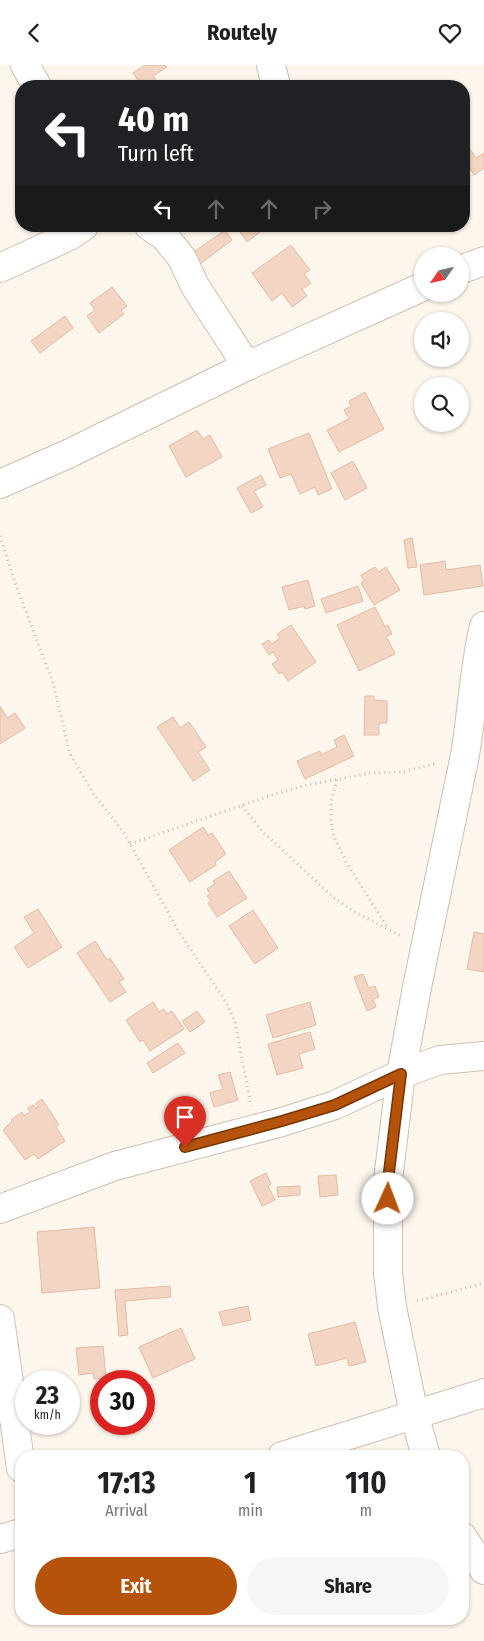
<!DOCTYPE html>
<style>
body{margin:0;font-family:"Fira Sans Condensed",sans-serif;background:#f6f6f6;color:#202124;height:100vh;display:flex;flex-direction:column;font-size:19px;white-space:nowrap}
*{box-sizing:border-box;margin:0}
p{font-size:16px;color:#757577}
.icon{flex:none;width:28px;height:28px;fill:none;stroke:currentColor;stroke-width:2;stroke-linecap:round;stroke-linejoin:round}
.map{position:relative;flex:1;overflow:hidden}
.side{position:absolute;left:15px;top:1385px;width:454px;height:175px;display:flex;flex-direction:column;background:#fff;border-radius:20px;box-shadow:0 1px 4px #0004}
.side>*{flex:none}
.hud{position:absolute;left:15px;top:15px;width:455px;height:152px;border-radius:20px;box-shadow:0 1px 4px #0004;background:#202124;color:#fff;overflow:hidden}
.needle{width:32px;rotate:236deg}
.buttons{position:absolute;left:414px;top:182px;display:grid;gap:10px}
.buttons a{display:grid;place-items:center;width:55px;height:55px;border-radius:50%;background:#fff;box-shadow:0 1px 4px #0004;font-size:25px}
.speed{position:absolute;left:15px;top:1305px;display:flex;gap:10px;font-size:25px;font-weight:700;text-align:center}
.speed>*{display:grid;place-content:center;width:65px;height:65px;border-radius:50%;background:#fff;box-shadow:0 1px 4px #0004;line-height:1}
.speed small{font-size:12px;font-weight:400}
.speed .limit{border:8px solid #d22;background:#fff;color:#111}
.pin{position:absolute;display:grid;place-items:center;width:42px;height:42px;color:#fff;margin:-51px -21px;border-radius:50% 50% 50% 0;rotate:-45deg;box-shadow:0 0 5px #0007}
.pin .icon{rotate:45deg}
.me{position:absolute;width:55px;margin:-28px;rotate:2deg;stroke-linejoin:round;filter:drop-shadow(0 0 4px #0008)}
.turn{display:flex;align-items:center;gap:18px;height:105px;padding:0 20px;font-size:22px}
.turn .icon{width:65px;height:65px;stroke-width:2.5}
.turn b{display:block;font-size:35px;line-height:42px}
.lanes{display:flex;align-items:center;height:48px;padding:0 20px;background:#0003;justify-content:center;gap:25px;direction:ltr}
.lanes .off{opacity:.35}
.eta{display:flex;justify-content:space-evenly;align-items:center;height:85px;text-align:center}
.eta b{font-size:30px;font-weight:700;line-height:35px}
.cta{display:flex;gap:10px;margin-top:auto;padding:10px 20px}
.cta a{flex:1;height:58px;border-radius:30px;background:#b45309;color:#fff;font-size:20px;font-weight:700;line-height:58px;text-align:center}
.cta a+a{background:#f6f6f6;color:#202124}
header{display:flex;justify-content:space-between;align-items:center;height:65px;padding:0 20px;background:#fff;font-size:22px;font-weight:700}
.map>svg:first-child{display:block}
.building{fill:#f3d5c3;stroke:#e6bba3}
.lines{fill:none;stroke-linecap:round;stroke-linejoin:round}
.minor-casing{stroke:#d1beb0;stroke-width:30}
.path{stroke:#d9b8a5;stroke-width:3;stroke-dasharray:1 4;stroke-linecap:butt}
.minor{stroke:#fff;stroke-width:28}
.route-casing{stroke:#753606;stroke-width:12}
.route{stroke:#b45309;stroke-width:9}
</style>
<header><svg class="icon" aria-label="back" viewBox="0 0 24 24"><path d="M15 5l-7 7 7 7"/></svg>Routely<svg class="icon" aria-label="heart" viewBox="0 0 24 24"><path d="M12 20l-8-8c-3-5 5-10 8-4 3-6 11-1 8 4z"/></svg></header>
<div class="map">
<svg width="484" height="1576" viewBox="0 0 484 1576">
<rect width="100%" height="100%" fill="#fdf6ec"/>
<g class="building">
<path d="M145,0H165L167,2L153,11L160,21H142L133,8Z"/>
<path d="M464,75L476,93L484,88V103L474,110L464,94Z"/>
<path d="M236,161H268L247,177Z"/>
<path d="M225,165L232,175L195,203L187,192Z"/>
<path d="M291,180L310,205L304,209L311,218L302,224L307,231L292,242L282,228L272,236L252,208Z"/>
<path d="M112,222L127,241L121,246L124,249L99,268L87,251L95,245L90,238Z"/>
<path d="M65,251L73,263L40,288L31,276Z"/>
<path d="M365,327L384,364L339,387L327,365L349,354L344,345L351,341L349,336Z"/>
<path d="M197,365L203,374L210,370L222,392L186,412L169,381Z"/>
<path d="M309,368L332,424L318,430L315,422L300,429L291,409L280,413L268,384Z"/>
<path d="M353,396L367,423L345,435L331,408Z"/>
<path d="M261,410L266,420L254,426L263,442L251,448L237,423Z"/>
<path d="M412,473L417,502L408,503L404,475Z"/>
<path d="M445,496L446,505L480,500L483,521L424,530L420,500Z"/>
<path d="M375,502L379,507L386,502L400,525L374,540L361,518L364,516L361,510Z"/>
<path d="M308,515L315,541L305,544L304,541L289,545L282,522Z"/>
<path d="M358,521L363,536L326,548L321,534Z"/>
<path d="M375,542L385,562L388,560L392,569L386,571L395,589L359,606L337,560Z"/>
<path d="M291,560L316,597L288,616L282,607L279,609L272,599L278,595L273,587L269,590L262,579L269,575L272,579L280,573L277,569Z"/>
<path d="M365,631H374V635L387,636V658H379V670H364Z"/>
<path d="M0,641L7,653L15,648L25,663L0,679Z"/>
<path d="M173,652L180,663L189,657L206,682L198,687L210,705L193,716L157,662Z"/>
<path d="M344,670L354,691L305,714L297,696L320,686L321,690L337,682L334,675Z"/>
<path d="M203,762L208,770L212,768L226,789L215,797L216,800L190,817L169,785Z"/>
<path d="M229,806L247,833L217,852L208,838L211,836L207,831L210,829L207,824L215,819L213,816Z"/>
<path d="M38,844L62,882L28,903L14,882L34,868L24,852Z"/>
<path d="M253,845L278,883L255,899L229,861Z"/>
<path d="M474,867L484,869V907L467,904Z"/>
<path d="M95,876L107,895L110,893L124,914L119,917L126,927L110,937L77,888Z"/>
<path d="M363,909L369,923L375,921L379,932L373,934L376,942L367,946L354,912Z"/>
<path d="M153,937L159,947L164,944L167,949L172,946L184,964L150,986L143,975L140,977L126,955Z"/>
<path d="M310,937L316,960L273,973L266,950Z"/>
<path d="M197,946L205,957L190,967L182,956Z"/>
<path d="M310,967L315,984L299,989L303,1003L277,1010L268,979Z"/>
<path d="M178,978L185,988L153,1008L147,998Z"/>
<path d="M230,1007L238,1035L214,1042L210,1028L223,1024L218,1010Z"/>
<path d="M42,1034L59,1060L56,1062L65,1076L38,1094L34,1089L25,1095L3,1065L12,1056L11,1055L22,1047L24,1051L30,1047L28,1043L33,1040L35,1043L38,1042L36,1038Z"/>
<path d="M266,1108L271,1119L268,1121L275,1135L262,1141L250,1116Z"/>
<path d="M336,1110L338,1130L320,1132L318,1111Z"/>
<path d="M300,1121V1130L278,1132L277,1122Z"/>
<path d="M94,1162L100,1223L42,1228L37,1167Z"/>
<path d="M170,1221L171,1232L125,1236L128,1270L119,1271L115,1225Z"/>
<path d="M248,1241L251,1255L223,1261L219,1247Z"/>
<path d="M355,1257L366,1297L349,1301L347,1293L316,1301L308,1269Z"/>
<path d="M181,1263L195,1294L153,1313L139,1282Z"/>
<path d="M103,1281L106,1313L94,1314L93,1308L79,1310L76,1283Z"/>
</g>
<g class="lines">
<defs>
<g id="minor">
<path d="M25,0L37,21"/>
<path d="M271,0L276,21"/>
<path d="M149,161L165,172L182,193L195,221L247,301"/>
<path d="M0,203L69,171L84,161"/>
<path d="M460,205L484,196"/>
<path d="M0,419L68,389L247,301L422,222"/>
<path d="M0,1144L115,1101L282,1057L335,1040L401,1009L440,995L484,991"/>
<path d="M0,1254L21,1403"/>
<path d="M282,1391L484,1328"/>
<path d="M426,1391L414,1349L392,1242L388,1207V1115L401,1009L418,917L465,690C472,648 474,603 484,561"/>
<path d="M462,1471L484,1505"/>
<path d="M0,1474L21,1468"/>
</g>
</defs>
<use href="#minor" class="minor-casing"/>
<g class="path">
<path d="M0,471L16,520L53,618L70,689L93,728L124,768L179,867L226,937L235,957L251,1041"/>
<path d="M337,715L331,737V757L334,772L346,797L388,863"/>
<path d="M242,741L263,767L333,832L353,846L403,872"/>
<path d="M130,779L269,731L307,720L371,708L402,707L437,698"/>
<path d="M417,1236L484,1218"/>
</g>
<use href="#minor" class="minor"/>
</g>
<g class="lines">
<defs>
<path id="route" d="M185,1082L282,1056L335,1040L401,1009L388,1115V1134"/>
</defs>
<use href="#route" class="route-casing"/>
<use href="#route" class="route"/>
</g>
</svg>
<div class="buttons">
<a><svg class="needle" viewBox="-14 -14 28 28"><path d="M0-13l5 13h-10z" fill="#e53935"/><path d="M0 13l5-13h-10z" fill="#757577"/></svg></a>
<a><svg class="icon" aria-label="sound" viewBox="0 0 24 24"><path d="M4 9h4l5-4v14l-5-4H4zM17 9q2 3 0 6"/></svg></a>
<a><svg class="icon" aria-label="search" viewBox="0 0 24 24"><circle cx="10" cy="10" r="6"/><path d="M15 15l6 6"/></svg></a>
</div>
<div class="speed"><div>23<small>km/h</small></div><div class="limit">30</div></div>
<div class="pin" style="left:185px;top:1082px;background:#d93025"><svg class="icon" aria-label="arrive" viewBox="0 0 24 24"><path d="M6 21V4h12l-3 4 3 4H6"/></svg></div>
<svg class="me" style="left:388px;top:1134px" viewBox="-20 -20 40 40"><circle r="19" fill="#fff"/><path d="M0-13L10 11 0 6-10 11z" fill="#b45309"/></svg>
<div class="hud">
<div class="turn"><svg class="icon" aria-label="left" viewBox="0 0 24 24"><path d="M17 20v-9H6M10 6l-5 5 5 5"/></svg><div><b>40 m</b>Turn left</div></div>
<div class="lanes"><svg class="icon" aria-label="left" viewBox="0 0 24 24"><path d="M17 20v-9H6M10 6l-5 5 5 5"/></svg><svg class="icon off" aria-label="ahead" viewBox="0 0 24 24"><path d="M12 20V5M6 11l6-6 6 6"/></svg><svg class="icon off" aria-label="ahead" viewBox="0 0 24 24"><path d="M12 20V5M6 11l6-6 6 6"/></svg><svg class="icon off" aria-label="right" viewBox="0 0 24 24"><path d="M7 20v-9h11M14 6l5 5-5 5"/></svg></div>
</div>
<section class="side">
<div class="eta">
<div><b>17:13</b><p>Arrival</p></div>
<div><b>1</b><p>min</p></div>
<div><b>110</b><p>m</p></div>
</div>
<div class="cta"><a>Exit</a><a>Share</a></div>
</section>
</div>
